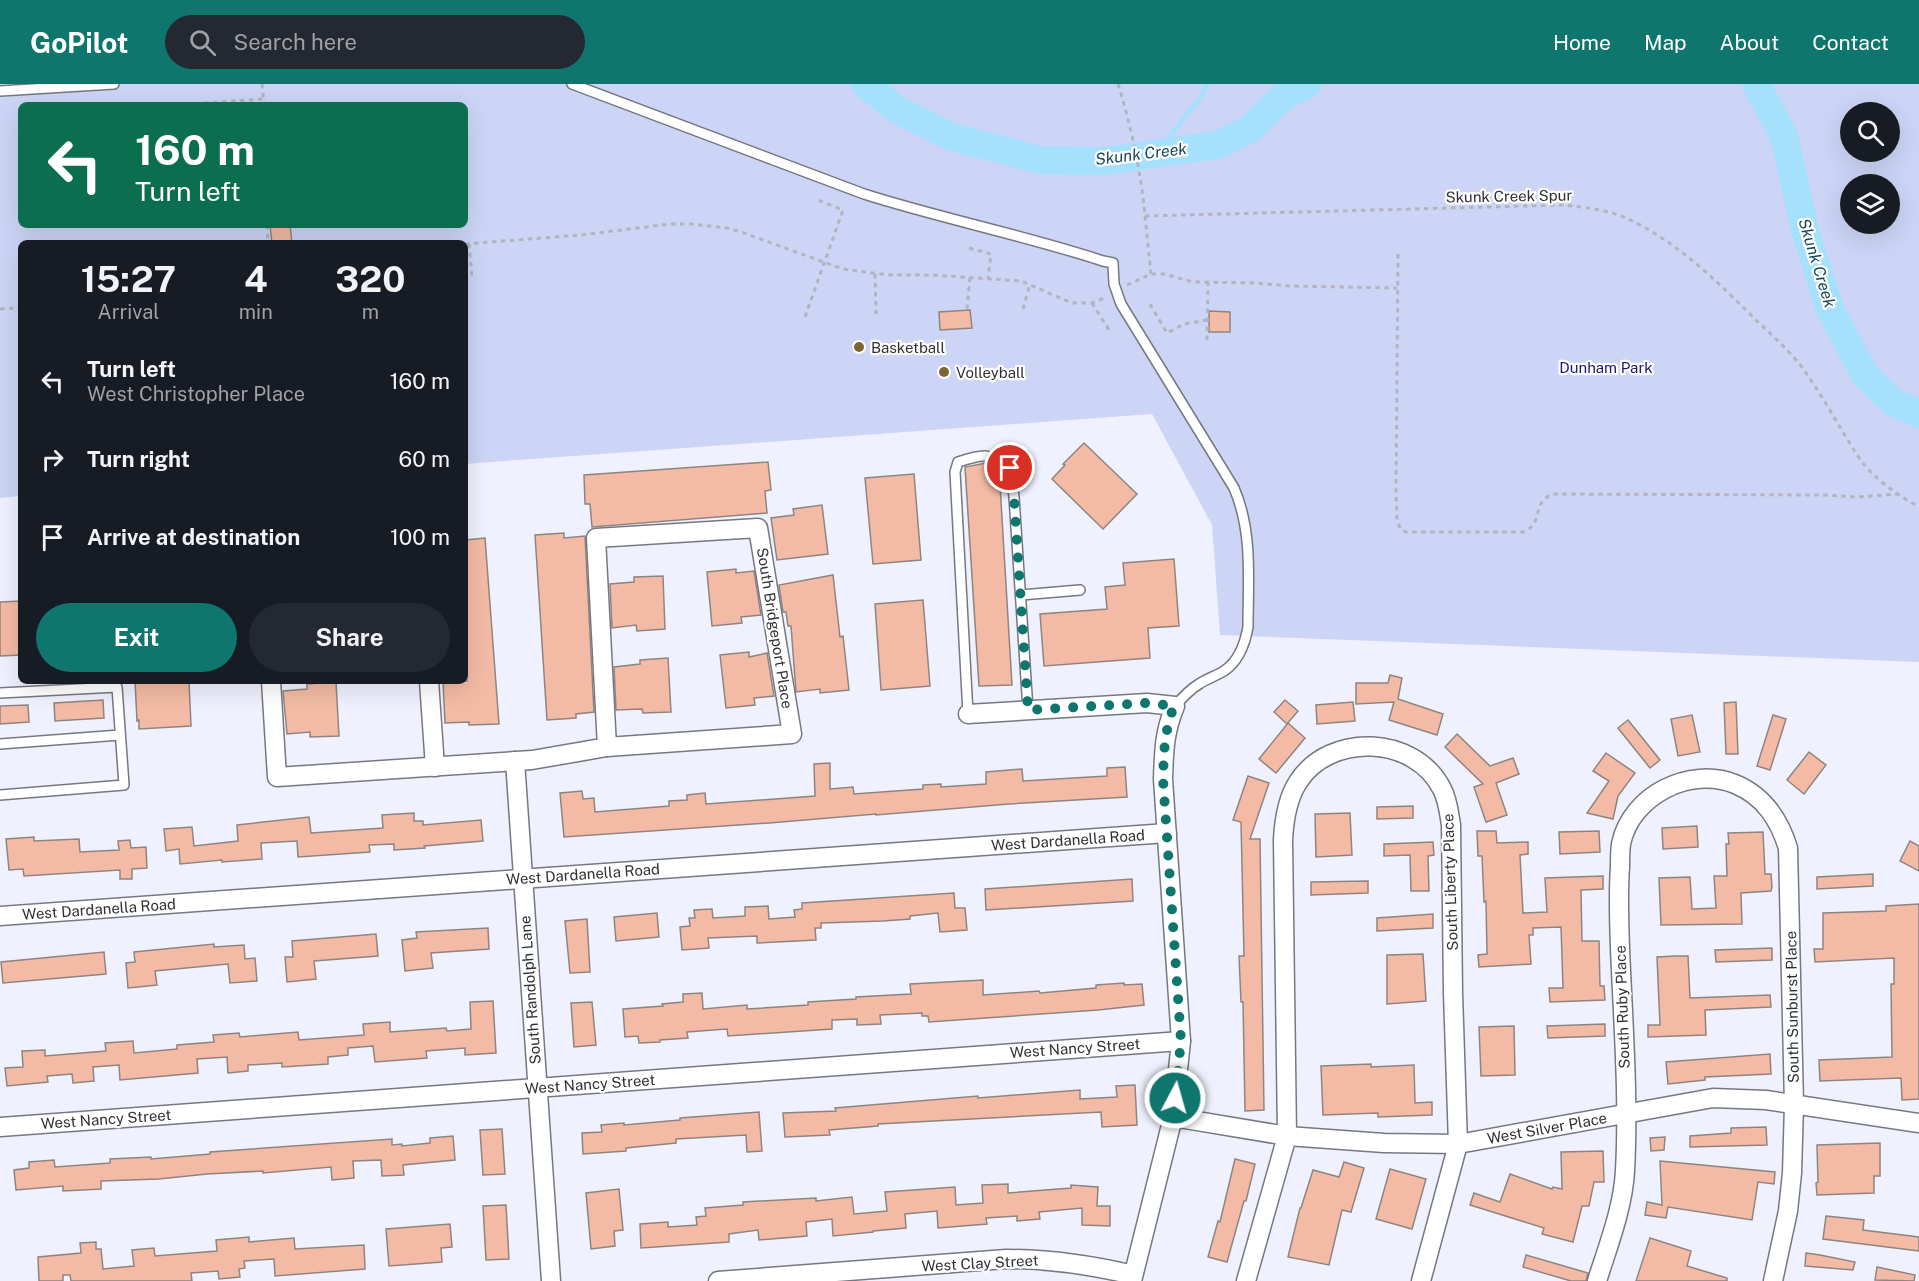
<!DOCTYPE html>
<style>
body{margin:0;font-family:"Public Sans",sans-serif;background:#242831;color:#f1f3f6;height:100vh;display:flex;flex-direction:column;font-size:22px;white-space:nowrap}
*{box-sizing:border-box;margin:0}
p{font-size:20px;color:#9ea1a6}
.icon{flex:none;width:33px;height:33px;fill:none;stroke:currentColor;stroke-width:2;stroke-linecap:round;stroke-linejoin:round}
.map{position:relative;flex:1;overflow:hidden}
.side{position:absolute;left:18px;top:156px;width:450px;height:444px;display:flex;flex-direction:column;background:#171b24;border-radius:9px;box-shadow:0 6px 24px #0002}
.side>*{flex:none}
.hud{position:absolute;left:18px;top:18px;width:450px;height:126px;border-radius:9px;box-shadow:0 6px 24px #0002;background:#0b6e4f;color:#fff;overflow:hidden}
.fabs{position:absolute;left:1840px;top:18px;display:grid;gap:12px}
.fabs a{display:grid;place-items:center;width:60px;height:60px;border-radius:50%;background:#171b24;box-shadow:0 6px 24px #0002;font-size:30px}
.pin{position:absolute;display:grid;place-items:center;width:51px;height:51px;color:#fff;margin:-26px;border:3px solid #fff;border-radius:50%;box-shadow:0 2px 6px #0007}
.me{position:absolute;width:66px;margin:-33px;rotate:6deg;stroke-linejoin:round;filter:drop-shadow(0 0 4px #0008)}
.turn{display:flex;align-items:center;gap:21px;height:126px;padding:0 18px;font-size:27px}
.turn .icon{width:78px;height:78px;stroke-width:2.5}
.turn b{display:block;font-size:42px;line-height:51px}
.eta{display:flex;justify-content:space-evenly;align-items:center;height:102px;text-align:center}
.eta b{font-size:36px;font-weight:700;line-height:42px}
.action{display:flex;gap:12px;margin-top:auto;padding:12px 18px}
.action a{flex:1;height:69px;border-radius:36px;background:#0f766e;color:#fff;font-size:24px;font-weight:700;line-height:69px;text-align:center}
.action a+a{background:#242831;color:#f1f3f6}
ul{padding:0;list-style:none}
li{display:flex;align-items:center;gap:18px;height:78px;padding:0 18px}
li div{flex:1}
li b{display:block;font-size:22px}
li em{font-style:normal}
header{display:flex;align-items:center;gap:36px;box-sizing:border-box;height:84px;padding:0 30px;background:#0f766e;color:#fff}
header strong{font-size:28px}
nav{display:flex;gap:33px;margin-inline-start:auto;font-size:21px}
.search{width:420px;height:54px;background:#242831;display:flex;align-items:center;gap:15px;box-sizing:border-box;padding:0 21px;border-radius:33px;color:#9ea1a6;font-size:22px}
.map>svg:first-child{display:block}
.green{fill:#ccd5f6;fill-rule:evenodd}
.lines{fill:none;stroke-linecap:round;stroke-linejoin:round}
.stream{stroke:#a5e0fc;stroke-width:4.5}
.river{stroke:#a5e0fc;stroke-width:28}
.building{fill:#f3bba5;stroke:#908480;stroke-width:1.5}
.service-casing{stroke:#757881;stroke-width:12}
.minor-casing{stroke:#757881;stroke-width:21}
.path{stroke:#b2b5be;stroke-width:3;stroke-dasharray:4.5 4.5;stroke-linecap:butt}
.service{stroke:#fff;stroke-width:9}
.minor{stroke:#fff;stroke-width:18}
.route{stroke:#0f766e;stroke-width:10;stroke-dasharray:0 18}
.poi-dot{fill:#7a6535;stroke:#fff;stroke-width:2}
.labels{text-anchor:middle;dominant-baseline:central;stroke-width:4.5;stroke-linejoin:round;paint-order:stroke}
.street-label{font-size:15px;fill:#2f3135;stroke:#fff}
.poi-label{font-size:15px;fill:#2f3135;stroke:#fff;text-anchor:start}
.park-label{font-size:15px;fill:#1c1874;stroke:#fff}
.water-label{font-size:16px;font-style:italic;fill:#164659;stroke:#fff}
</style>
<header>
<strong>GoPilot</strong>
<div class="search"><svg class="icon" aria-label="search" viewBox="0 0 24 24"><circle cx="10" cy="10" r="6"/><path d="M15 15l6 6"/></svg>Search here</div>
<nav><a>Home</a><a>Map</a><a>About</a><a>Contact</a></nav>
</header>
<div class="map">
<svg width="1919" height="1197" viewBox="0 0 1919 1197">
<rect width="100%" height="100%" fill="#eff2fe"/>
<path class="green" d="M0,0H1919V578L1220,551L1212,441L1152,330L465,380V159H21V412L0,414ZM21,21H465V141H21ZM1851,28H1890V68H1851ZM1851,100H1890V140H1851Z"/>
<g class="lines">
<path class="stream" d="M1156,70L1199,15L1207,0"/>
<g class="river">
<path d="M865,0L896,25L952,53L1040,76L1104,77L1217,61L1250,45L1281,14L1307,0"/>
<path d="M1756,0L1784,52L1805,146L1830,225L1865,291L1891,317L1919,330"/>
</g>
</g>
<g class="building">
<path d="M270,141H290L292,159H272Z"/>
<path d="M970,226L972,244L940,246L939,228Z"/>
<path d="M1209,227L1230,228V248H1209Z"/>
<path d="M1084,359L1137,410L1103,445L1052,395L1065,381L1063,380Z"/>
<path d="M768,378L771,406L765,407L767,429L592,443L590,420H585L584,391Z"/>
<path d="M986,379L999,384L1012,601L979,602L965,383Z"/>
<path d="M914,390L921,476L873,480L865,394Z"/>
<path d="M822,421L828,470L777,476L771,434L794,431L793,425Z"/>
<path d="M564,449V454L585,452L594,628L576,630V634L547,636L535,451Z"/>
<path d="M485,454L499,640L469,641V638L445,639L443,597H467L465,574V456Z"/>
<path d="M1174,475L1179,542L1148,544L1150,574L1044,582L1040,530L1107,525L1105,503L1125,501L1123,479Z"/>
<path d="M736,485V489L754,487L761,531L741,533L742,539L712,542L707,488Z"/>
<path d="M833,491L840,553L843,552L849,606L820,609V605L796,608L791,542H788L786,528H783L779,501Z"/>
<path d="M663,492L665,545L637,547L636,541L612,544L610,500L634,498V493Z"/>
<path d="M923,516L930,602L881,606L875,520Z"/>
<path d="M21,517V571L0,572V518Z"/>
<path d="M749,568V573L767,569L774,612L754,614L755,621L726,624L720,571Z"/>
<path d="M668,574L671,628L643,629L642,625L616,626L614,583L640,580V576Z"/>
<path d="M1390,591L1402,594L1398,615L1443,630L1437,651L1389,636L1394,618L1356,620V599H1388Z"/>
<path d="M135,597H189L191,642L139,645V636L137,637Z"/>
<path d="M336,598L339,652L310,653V648L287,650L283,607L307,605V600Z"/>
<path d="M103,616L104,634L55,637L54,619Z"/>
<path d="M1285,616L1298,627L1287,640L1274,628Z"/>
<path d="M1353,618L1355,637L1317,640L1316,621Z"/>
<path d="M1736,618L1738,670H1726L1724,619Z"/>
<path d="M28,621L29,638L0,640V622Z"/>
<path d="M1692,631L1700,668L1678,672L1671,635Z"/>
<path d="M1773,631L1786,635L1770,686L1757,682Z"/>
<path d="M1628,636L1660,676L1650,684L1618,644Z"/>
<path d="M1288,639L1305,654L1276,689L1259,675Z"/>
<path d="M1457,650L1490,682L1513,674L1519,690L1496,699L1507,731L1486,738L1474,703L1483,700L1445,663Z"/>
<path d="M1809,668L1826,681L1804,710L1787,696Z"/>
<path d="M1606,669L1635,689L1618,712L1613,735L1587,729L1609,697L1593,687Z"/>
<path d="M830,679V705L853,703L854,710L923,705V701L941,700V703L986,700V688L1022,685L1023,697L1107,692V684L1125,683L1127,713L1009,720L876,731V730L769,739L564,753L560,709L582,707L583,715L594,714L595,728L669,722V717L687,716V711L705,709L706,720L815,712L814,680Z"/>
<path d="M1248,692L1269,699L1250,755H1260L1264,1026L1245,1027L1243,918H1241L1239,872H1244L1241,738L1233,736Z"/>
<path d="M1413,722V734L1377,735V723Z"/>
<path d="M414,729V737H423V741L481,736L483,757L424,762L425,764L394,766V760L369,761L370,768L298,773L297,757L261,759L262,775L222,778V776L180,780L179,765L166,767L164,745L192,743L194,762L238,757L237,741L309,733L311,749L383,744L382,731Z"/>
<path d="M1350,729L1352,771L1316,773L1315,730Z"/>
<path d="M1697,742L1698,763L1663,765L1662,744Z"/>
<path d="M1477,747H1496L1497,759L1528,758V770L1520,771L1523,829L1547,828L1545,794L1603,792V805L1581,806L1582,857H1599L1600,902H1604L1605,916L1550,918L1549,904H1563L1561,843L1533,844V851H1529L1531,880L1479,883L1478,871L1487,870L1486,817L1484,818L1482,772H1478Z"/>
<path d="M1599,747L1600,768L1560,770L1559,748Z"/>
<path d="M1763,748L1765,790H1771L1772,803L1771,807L1741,809L1742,840L1661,841L1659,794L1690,793L1692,825L1716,824L1714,792H1727L1726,760H1729L1728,749Z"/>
<path d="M34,753V757L79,755L80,768L119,766L118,757L130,756L131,764L146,763L147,784L132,785V795H120V786L24,792L23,785L9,786L6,755Z"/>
<path d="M1910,757L1919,762V787L1900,777Z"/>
<path d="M1433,758L1434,771L1428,772L1429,807H1411L1410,771L1384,772V760Z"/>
<path d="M1873,790V802L1817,805V793Z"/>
<path d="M1132,795L1133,817L986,826L985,805Z"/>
<path d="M1368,797V809L1311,811V798Z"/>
<path d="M954,809L955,824H965L967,846L940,848L938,829L910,832V835L883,837L821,839V844H815L816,856L757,859V852L708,854L709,864L682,866L680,843L690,842L689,834H695L694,826L712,825L713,834L745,832V823L768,822L769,835L795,833L794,826L802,825V819Z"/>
<path d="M1919,820V1015L1902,1016L1901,994L1820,997L1819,976L1892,973L1891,900H1894V874L1815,878L1814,865H1823V829L1886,827V822Z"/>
<path d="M657,829L659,853L616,857L614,833Z"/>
<path d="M1433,830V844L1377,847V834Z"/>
<path d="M587,835L590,888L570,889L565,837Z"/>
<path d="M488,844L489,865L431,869L433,884L405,887L402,856L417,854L416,848Z"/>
<path d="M376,850L378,872L314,877L316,895L287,898L285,873H293L292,857Z"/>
<path d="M214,860V863L244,861L245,875L255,874L257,897L230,899L228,880L155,887L157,901L128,904L126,879L135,878L134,868Z"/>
<path d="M1772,864V876L1716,878L1715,866Z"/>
<path d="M104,868L106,890L3,899L1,878Z"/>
<path d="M1423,870L1426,917L1387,920V871Z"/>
<path d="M1675,872H1688L1690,914L1770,911L1771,923L1705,926L1706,951L1648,953V941H1660L1657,873Z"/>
<path d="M983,896V911L1039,907L1040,909L1096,904V901L1124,899V901L1142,900L1144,921L1098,926L929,938L928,932H922V929L880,931L881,940L857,941V935L832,936V945L728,952L727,945L687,948L688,954L660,956V958L639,959L638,952L625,953L623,925L663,922L662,920L683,918V910L702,909L703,925L747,921V925L808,921V918L856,915V913L911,910L910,900Z"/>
<path d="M493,917L496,969L465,971V964L426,967L427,974L375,978L373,962L348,964V971L328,973V980L282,983V979L248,981V987L228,989L227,973L197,975L198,989L120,996L119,981L93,983L94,997L73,999L72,990L47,992L48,998L7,1002L5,984L23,983L22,967L45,966V972L106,967L105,959L133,957L134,969L177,965V961L214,958L213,951L239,949L240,953L298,948L299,956L364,951L363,940L390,938V948L446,944L447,947L471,945L470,918Z"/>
<path d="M592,918L596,961L574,963L571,919Z"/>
<path d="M1605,940V952L1548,954L1547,942Z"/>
<path d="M1514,942L1515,991L1481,992L1479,943Z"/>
<path d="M1770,970L1771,990L1705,993V996L1668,1000L1666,978Z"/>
<path d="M1371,980V983L1414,981L1415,1019L1432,1018V1031L1378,1033V1029L1323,1031L1321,982Z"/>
<path d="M1135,1001L1137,1041L1102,1043L1101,1028L878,1040V1042L829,1046L830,1051L785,1053L783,1029L836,1027L835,1024L978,1012V1014L1080,1006V1015L1117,1013L1116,1002Z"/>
<path d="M759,1028L762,1067L747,1068L746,1051L676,1055V1059L626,1064V1067L583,1070L582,1049L602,1048L601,1041L624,1039V1041L680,1036V1034Z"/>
<path d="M1766,1043L1767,1061L1690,1063V1052L1731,1049V1044Z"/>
<path d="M502,1045L505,1090L483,1091L480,1046Z"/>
<path d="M453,1052L455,1076L403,1081L404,1091L382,1092L381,1076L353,1077L354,1094L332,1096L331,1083L263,1089V1087L207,1090L159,1095L101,1097V1105L63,1107V1102L16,1106L14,1086L29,1084V1078L54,1076L55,1083L110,1079V1075L151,1073V1075L210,1070V1068L392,1055V1061L402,1060V1062L430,1059V1054Z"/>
<path d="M1665,1053L1664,1066L1651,1067L1650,1054Z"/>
<path d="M1880,1059V1092H1874V1109L1817,1111L1816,1099L1818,1098L1817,1061Z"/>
<path d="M1603,1067L1604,1098H1594L1589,1122H1582L1573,1158L1542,1150L1544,1144L1470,1121L1474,1109L1500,1118L1510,1090L1552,1105L1553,1103L1562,1105L1561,1068Z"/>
<path d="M1235,1075L1255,1080L1246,1117H1244L1227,1178L1208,1173L1218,1137L1220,1138Z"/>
<path d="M1660,1077L1775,1088L1774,1100L1758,1098L1752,1136L1668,1123L1666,1134L1645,1131L1647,1118L1662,1121Z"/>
<path d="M1344,1078L1364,1084L1351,1128L1342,1126L1329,1181L1288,1173L1300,1124H1301L1313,1086L1339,1093Z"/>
<path d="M1390,1085L1426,1095L1412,1145L1376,1135Z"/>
<path d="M1008,1100V1109L1071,1104V1101L1098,1103L1097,1122H1110V1142L1082,1141V1124L1039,1128L1040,1135L1017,1137V1132L986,1134L987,1140L938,1144L937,1127L905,1130L906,1144L873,1147V1148L833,1152L832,1135L806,1138L807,1152L759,1156L758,1146L729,1150V1158L641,1164L640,1140L668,1138V1143L697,1141L696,1133L706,1132L705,1124L743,1121V1118L816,1114V1117L852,1113L854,1130L887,1127L885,1108L955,1103L956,1121L983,1119L982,1101Z"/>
<path d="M619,1105L623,1146L614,1147L615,1162L591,1165L586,1109Z"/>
<path d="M506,1121L509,1175L486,1176L483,1122Z"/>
<path d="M1826,1132L1864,1136L1863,1146L1919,1153V1167L1823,1155Z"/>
<path d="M450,1140L452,1163L441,1164L442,1178L389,1182L386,1145Z"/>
<path d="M249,1153V1158L294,1154L295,1165L364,1161L365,1185L275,1192L274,1175L244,1177L245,1184L239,1185L240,1193L219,1195L218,1187L191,1189L192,1197H71L70,1191H63V1197H39L38,1173L81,1169L80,1159L96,1158V1165H101L103,1185L134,1182L132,1166L154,1164L155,1172L217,1167L216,1156Z"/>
<path d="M1650,1154L1691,1167L1687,1182L1727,1194V1197H1636Z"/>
<path d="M1806,1169L1820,1171L1855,1178L1853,1186L1805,1182Z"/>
<path d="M1526,1171L1588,1189L1586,1197H1571L1523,1183Z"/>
<path d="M1877,1183L1915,1191L1914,1197L1875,1196Z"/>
</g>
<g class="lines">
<defs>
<g id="service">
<path d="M572,0L864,110C943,135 1024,151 1103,177L1113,179L1114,200L1121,220L1234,404C1253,448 1248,496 1248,543C1245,560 1239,577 1224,587C1216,592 1206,595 1199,600C1189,606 1182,614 1175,622"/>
<path d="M0,7L114,0"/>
<path d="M1021,511L1080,506"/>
<path d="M0,609L117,603L124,701L0,711"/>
<path d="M968,630L955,388L958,378C982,370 990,368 1010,384L1014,413L1028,626"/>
<path d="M0,660L120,651"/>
</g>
<g id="minor">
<path d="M758,444L792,650L607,663L596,454Z"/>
<path d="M271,597L277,693L532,676L607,663"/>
<path d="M429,597L435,683"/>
<path d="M968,630L1147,619L1175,622C1164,649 1164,667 1163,695L1181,957L1173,1033L1132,1197"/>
<path d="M515,677L551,1197"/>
<path d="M0,832L1167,749"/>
<path d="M1173,1033L1287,1052L1384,1059L1458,1060L1713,1014L1766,1016L1919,1039"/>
<path d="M0,1043L1181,957"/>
<path d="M718,1197L1006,1175C1050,1175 1091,1181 1133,1191"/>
<path d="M1246,1197L1287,1052L1283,756C1284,736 1287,715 1298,698C1330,648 1415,651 1442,705C1448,716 1449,729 1451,741L1453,909L1458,1060L1421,1197"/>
<path d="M1597,1197C1608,1162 1623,1124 1625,1087C1629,1013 1623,938 1620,864C1619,837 1618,810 1620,783C1620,775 1620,767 1621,760C1631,711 1690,682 1735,700C1764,712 1779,735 1788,764L1794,1021L1792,1089L1788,1127L1773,1197"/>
</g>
</defs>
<use href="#service" class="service-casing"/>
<use href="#minor" class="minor-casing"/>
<g class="path">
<path d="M262,0L264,21"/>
<path d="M1118,0C1131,42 1141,88 1145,132L1565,121C1586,124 1608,125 1628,135C1677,157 1721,201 1759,239C1776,255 1793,270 1806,289C1826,317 1842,349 1862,378C1876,396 1899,412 1919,423"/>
<path d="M204,19L263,15"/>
<path d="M1145,132L1151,190"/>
<path d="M267,141L268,159"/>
<path d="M465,160L581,151L670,140H691L727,144L744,149L843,185L888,191H932L1021,197L1072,219H1092L1106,213"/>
<path d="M469,160L472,193"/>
<path d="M969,164L991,170L988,194"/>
<path d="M1398,170L1396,410L1397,436L1400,444L1406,448H1523C1545,439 1530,421 1552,410L1823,411L1856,413L1898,410"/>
<path d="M875,190L876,230"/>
<path d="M1127,201L1151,190H1164L1193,198L1255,199L1290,202L1397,204"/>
<path d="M1092,219L1111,249"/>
<path d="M1150,220L1167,249L1184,240L1207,236"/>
<path d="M0,225L21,224"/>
<path d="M967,225L970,193"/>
<path d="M1023,225L1030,200"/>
<path d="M805,233L843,126L815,115"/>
<path d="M1207,256L1208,199"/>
</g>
<use href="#service" class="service"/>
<use href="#minor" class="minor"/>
</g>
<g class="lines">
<path class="route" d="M1010,384L1014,413L1028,626L1147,619L1174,622C1164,649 1164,667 1163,695L1181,957L1175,1014"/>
</g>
<g class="poi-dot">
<circle cx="859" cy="263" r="6"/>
<circle cx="944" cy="288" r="6"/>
</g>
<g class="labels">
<g class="street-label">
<text transform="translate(1509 112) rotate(-1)">Skunk Creek Spur</text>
<text transform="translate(775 544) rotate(81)">South Bridgeport Place</text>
<text transform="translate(1068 756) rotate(-4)">West Dardanella Road</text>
<text transform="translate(583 790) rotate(-4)">West Dardanella Road</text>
<text transform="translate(1450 798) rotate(-92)">South Liberty Place</text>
<text transform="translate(99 825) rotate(-4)">West Dardanella Road</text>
<text transform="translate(530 906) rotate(-94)">South Randolph Lane</text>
<text transform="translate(1622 923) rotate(-92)">South Ruby Place</text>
<text transform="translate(1792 923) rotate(-91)">South Sunburst Place</text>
<text transform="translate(1075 964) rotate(-4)">West Nancy Street</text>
<text transform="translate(590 1000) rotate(-4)">West Nancy Street</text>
<text transform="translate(106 1035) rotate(-4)">West Nancy Street</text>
<text transform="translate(1547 1044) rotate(-10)">West Silver Place</text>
<text transform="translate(980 1179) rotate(-3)">West Clay Street</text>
</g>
<g class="poi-label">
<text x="871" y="263">Basketball</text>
<text x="956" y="288">Volleyball</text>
</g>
<g class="park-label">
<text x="1606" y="283">Dunham Park</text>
</g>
<g class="water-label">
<text transform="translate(1141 70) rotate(-7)">Skunk Creek</text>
<text transform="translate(1817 179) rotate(73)">Skunk Creek</text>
</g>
</g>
</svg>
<div class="fabs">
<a><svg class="icon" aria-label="search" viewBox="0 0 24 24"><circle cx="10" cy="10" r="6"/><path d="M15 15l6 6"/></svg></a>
<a><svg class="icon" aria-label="layers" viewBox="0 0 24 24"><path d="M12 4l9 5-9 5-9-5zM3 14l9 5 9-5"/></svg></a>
</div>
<div class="pin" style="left:1010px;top:384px;background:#d93025"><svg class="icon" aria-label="arrive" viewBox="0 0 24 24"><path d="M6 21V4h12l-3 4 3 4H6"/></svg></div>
<svg class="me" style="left:1175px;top:1014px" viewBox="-20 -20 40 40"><circle r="17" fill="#0f766e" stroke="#fff" stroke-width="3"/><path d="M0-11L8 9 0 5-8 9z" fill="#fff"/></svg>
<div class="hud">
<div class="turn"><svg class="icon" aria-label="left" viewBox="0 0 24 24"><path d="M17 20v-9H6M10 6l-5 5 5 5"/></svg><div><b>160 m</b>Turn left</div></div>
</div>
<section class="side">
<div class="eta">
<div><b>15:27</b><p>Arrival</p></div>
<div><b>4</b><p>min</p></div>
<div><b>320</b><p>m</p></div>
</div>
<ul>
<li><svg class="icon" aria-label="left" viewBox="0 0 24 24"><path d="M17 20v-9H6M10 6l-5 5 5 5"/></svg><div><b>Turn left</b><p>West Christopher Place</p></div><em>160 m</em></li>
<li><svg class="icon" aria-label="right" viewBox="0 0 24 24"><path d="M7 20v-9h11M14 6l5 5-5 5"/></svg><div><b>Turn right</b></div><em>60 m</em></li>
<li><svg class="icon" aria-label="arrive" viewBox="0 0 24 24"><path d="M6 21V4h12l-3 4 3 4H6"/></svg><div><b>Arrive at destination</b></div><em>100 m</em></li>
</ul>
<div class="action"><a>Exit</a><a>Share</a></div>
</section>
</div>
